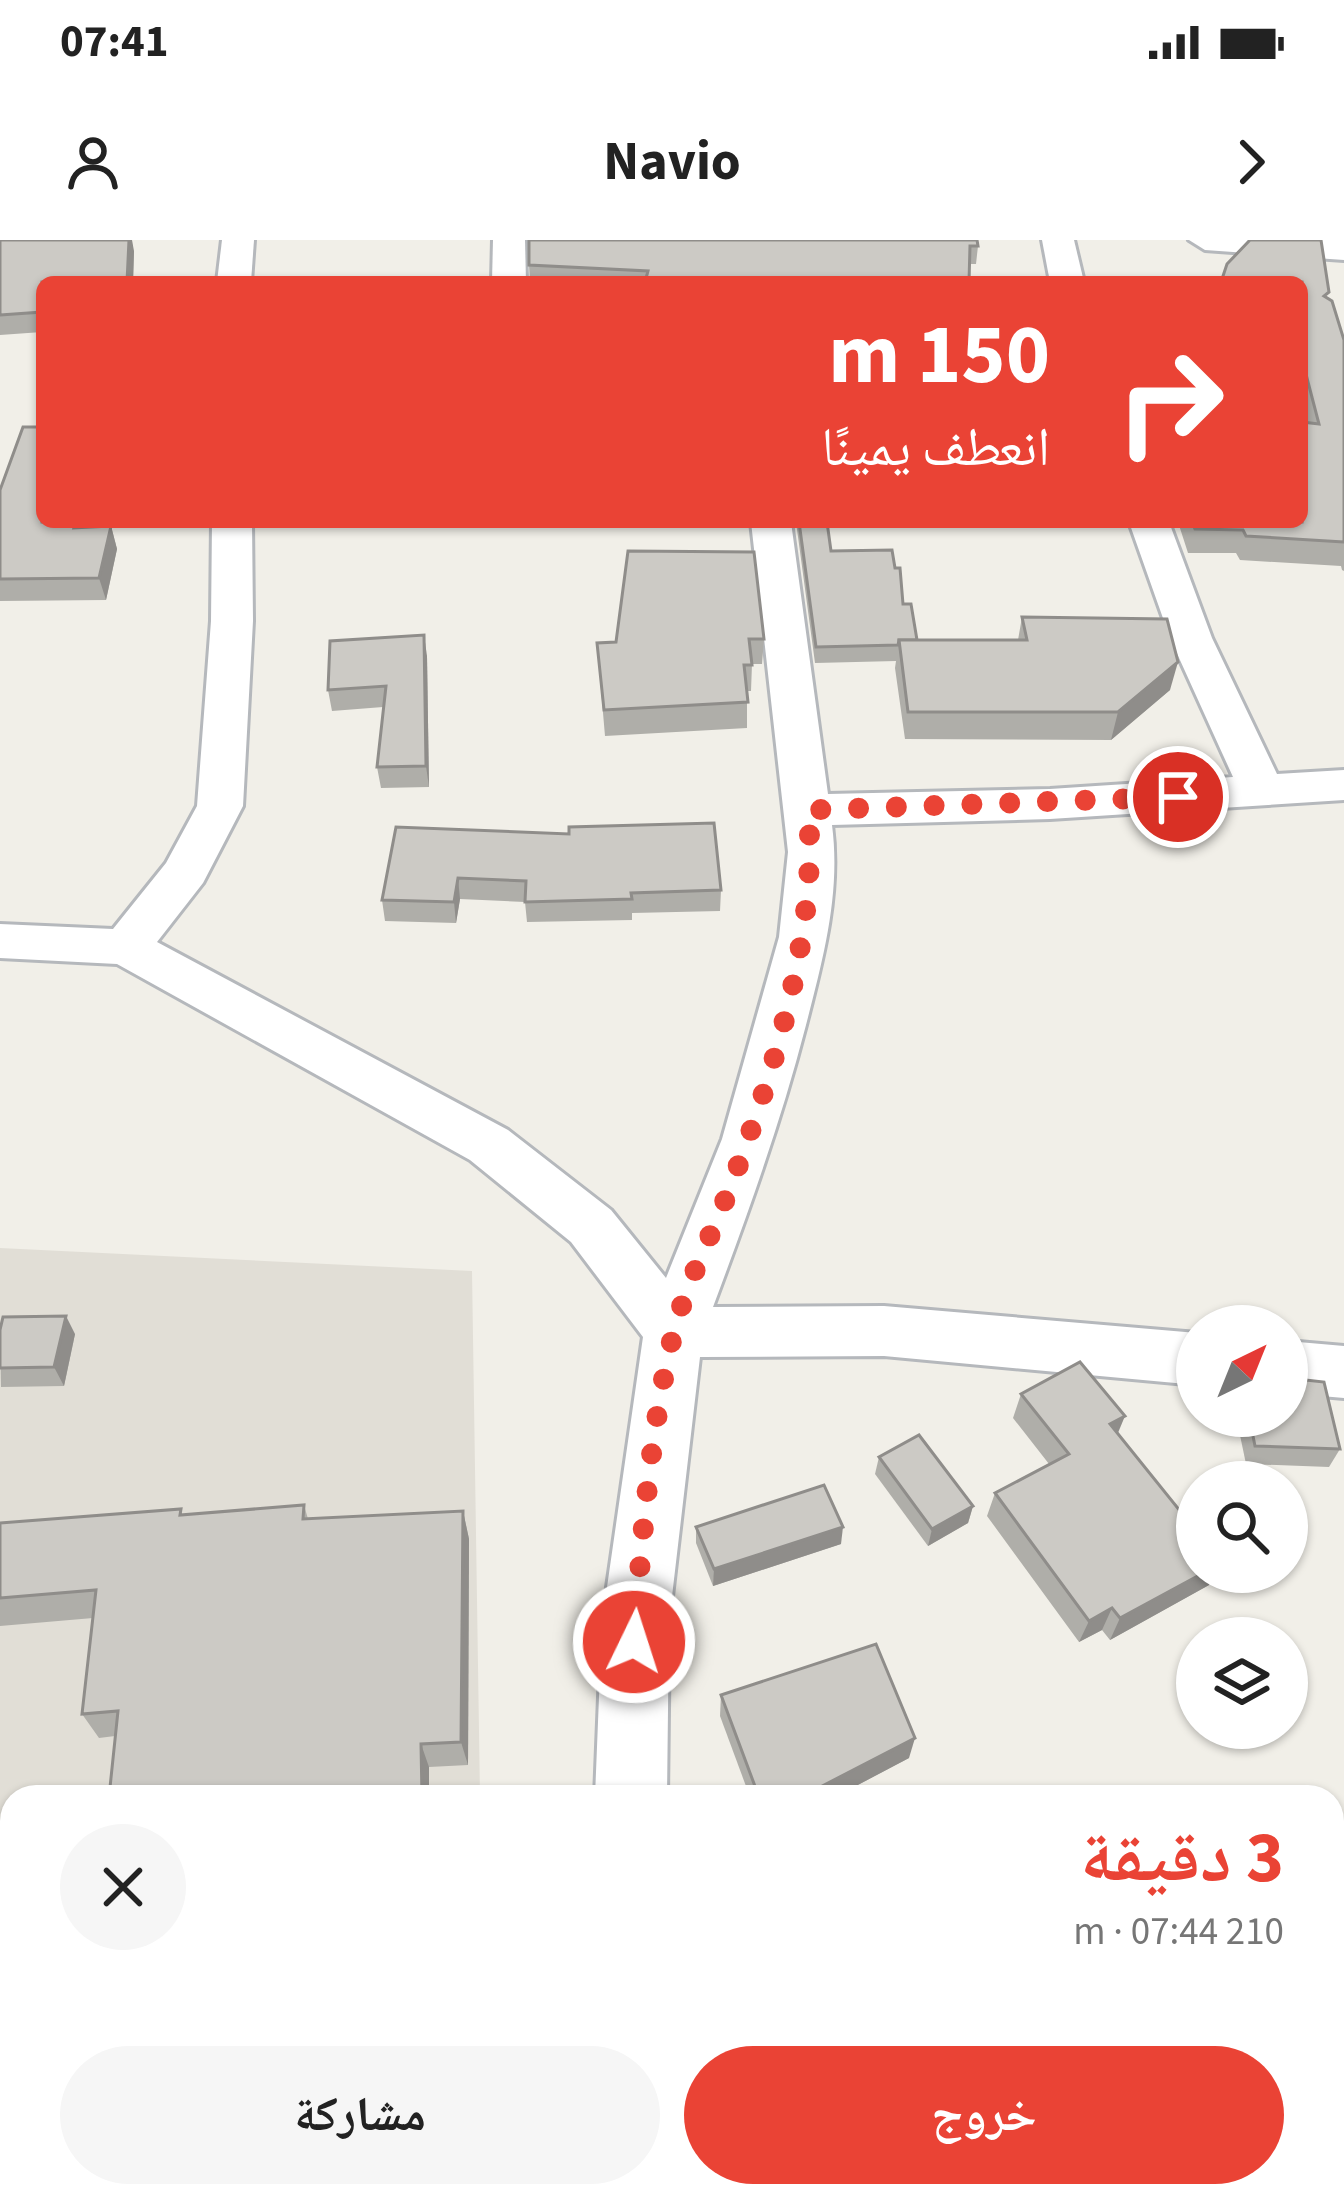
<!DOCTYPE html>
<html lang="ar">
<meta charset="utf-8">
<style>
body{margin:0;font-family:"Source Sans 3","Noto Naskh Arabic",sans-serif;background:#f6f6f6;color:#222;direction:rtl;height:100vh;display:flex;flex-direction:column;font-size:45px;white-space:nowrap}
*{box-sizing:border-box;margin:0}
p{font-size:39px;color:#767676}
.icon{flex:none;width:66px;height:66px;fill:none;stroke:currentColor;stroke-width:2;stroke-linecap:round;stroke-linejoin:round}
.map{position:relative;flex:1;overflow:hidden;direction:ltr}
.details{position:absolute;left:0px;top:1545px;width:1344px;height:423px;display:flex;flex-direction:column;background:#fff;border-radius:36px 36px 0 0;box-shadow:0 3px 9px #0004;direction:rtl}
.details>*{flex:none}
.top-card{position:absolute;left:36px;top:36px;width:1272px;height:252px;border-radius:18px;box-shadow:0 3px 9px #0004;direction:rtl;background:#ea4335;color:#fff;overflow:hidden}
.needle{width:78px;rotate:43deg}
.buttons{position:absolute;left:1176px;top:1065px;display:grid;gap:24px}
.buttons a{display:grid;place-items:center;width:132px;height:132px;border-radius:50%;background:#fff;box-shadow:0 3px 9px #0004;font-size:60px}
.pin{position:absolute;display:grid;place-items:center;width:102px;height:102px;color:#fff;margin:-51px;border:6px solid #fff;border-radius:50%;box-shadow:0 3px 12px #0007}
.me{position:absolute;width:132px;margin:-66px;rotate:4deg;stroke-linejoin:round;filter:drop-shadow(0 0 9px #0008)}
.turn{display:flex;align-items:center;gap:42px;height:252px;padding:0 60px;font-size:54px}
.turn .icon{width:156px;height:156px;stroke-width:2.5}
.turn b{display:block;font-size:84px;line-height:102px}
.round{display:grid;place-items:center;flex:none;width:126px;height:126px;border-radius:63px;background:#f6f6f6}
.head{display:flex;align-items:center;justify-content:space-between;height:204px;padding:0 60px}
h1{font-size:72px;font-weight:700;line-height:90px;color:#ea4335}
.primary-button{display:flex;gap:24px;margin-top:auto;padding:24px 60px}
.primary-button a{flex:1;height:138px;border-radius:72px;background:#ea4335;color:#fff;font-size:48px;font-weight:700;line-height:138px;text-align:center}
.primary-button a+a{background:#f6f6f6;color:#222}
.status{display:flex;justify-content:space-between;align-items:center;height:84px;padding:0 60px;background:#fff;direction:ltr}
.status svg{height:33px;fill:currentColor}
header{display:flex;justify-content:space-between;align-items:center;height:156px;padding:0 60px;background:#fff;font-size:54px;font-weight:700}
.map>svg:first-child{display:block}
.education{fill:#e1ded6}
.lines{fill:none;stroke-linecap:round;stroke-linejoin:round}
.minor-casing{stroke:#b5b8bc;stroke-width:6}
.minor{fill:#fff;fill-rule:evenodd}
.wall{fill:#afaea9}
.shaded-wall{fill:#8f8d8a}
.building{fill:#cccac5;stroke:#8f8d8a;stroke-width:3}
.route{stroke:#ea4335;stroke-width:21;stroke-dasharray:0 37.8}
</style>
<div class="status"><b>07:41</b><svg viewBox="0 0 49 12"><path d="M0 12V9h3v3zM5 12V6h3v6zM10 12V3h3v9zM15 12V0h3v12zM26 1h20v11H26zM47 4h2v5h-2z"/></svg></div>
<header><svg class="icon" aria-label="forward" viewBox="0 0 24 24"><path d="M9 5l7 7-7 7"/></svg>Navio<svg class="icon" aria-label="person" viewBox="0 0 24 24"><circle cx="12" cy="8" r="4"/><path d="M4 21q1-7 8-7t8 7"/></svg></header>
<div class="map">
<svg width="1344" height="1967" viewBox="0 0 1344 1967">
<rect width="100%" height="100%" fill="#f1efe8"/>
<path class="education" d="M0,1008L472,1031L480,1557H12V1899L0,1900Z"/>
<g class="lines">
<defs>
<g id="minor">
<path d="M222,0H254L251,42H217Z"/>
<path d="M493,0H525L526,42H492Z"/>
<path d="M1042,0H1074L1084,42H1050Z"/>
<path d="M1189,0H1344V20L1205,10Z"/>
<path d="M212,282H252L253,381L243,566L203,643L157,702L508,890L611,970L666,1038L722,899L779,697L788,612L751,282H791L828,554L1050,549L1233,537L1170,398L1129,282H1169L1212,398L1277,534L1344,530V560L1050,579L832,585C841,653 823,719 806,785C781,882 748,973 713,1067L884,1066L1197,1093V1145L884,1116L700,1117L669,1382L667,1557H595L602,1382L643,1097L571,1002L470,920L117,724L0,718V684L113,689L166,623L197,566L211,381Z"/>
<path d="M1287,1101L1344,1106V1158L1287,1153Z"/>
<path d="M12,1900V1956H46L41,1967H0V1901Z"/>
<path d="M642,1956H724L728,1967H646Z"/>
</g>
</defs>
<use href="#minor" class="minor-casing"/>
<use href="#minor" class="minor"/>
</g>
<g class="wall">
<path d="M0,0L134,11L133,42H42V92L0,95Z"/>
<path d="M978,6L976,24H970L969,42H530L529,25Z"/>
<path d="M1302,42L1327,58L1344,100V331L1342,330L1341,326L1240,320L1236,313H1188L1178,282H1302L1305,183L1302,169Z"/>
<path d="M0,250L88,287L111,286L117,309L106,360L0,361Z"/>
<path d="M796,282H827L831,311L903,364L916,400H1018L1022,377L1170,450L1111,500L905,499L895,428L896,421L815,423Z"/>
<path d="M764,399L762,424H752L751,451H747V488L605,496L597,403Z"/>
<path d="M427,416L429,547L381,548L377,527L383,467L332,471L328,450Z"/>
<path d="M396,587L721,650L720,671L632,673V680L527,682L525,662L460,659L456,683L385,681L382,660Z"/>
<path d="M0,1090L75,1094L64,1146L1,1147Z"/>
<path d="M1021,1154L1117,1193L1209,1345L1110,1400L1102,1390L1079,1402L987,1276L995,1253L1049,1224L1013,1178Z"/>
<path d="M1236,1176H1287L1340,1209L1329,1227L1246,1224Z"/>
<path d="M879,1217L973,1266L968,1283L928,1306L875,1234Z"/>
<path d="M304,1265L308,1279L463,1271L469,1299L468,1525L429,1527L115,1496L99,1498L82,1474L93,1378L0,1386V1283L184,1275Z"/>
<path d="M696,1287L841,1304L713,1346L696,1303Z"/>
<path d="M721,1455L909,1518L835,1557H750L720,1476Z"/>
<path d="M884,1956H987L990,1967H886Z"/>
</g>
<g class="shaded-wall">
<path d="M129,0H132L134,11L133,42H127Z"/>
<path d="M76,282H89L81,310L74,288Z"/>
<path d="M111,286L117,309L106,360L99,338Z"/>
<path d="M424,395L427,416L429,547L426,526Z"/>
<path d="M1178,422L1170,450L1111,500L1118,472Z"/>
<path d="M458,638L460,659L456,683L454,662Z"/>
<path d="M66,1076L75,1094L64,1146L54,1127Z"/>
<path d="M1125,1176L1115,1200L1110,1184Z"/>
<path d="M973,1266L968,1283L928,1306L932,1289Z"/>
<path d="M463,1271L469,1299L468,1525L461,1502Z"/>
<path d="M843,1287L841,1304L713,1346L714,1329Z"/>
<path d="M1205,1332H1216L1209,1345L1110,1400L1120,1378Z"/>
<path d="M1112,1368L1102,1390L1079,1402L1089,1381Z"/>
<path d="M915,1498L909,1518L835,1557H801Z"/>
<path d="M421,1504L429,1527V1557H422Z"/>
<rect x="433" y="1956" width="8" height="11"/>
</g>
<g class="building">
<path d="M0,0H129L127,42H42V72L0,75Z"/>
<path d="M529,0H977L978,6H970L969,42H645L648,31L529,25Z"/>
<path d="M1250,0H1321L1329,52L1324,56L1332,61L1344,100V302L1246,296L1243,290L1195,289L1192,282H1302V182L1319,184L1302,119V42H1221L1227,24Z"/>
<path d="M23,187H42V282H76L74,288L111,286L99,338L0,339V250Z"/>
<path d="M799,282H827L831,311L892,310L895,328H900L903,364H911L917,400H899L898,405L816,407Z"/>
<path d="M628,311L754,312L764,399H749L752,425H744L748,462L604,470L597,403L616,402Z"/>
<path d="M1022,377L1167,379L1178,422L1118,472H908L899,400H1027Z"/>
<path d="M424,395L426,526L377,527L386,446L328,450L330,401Z"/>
<path d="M714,583L721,650L631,653L632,659L525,662L526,641L458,638L454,662L382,660L396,587L569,594V587Z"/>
<path d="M66,1076L54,1127L0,1128V1090L3,1077Z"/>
<path d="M1080,1122L1125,1176L1110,1184L1197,1292V1332H1205L1120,1378L1112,1368L1089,1381L995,1253L1069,1214L1021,1154Z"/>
<path d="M1287,1134L1292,1135L1297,1139L1324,1142L1340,1209L1255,1206L1249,1176H1287Z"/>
<path d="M919,1195L973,1266L932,1289L879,1217Z"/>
<path d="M824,1245L843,1287L714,1329L696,1287Z"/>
<path d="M304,1265L303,1279L463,1271L461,1502L421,1504L422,1557H109L118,1471L82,1474L96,1350L0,1358V1283L181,1269L180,1275Z"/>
<path d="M876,1404L915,1498L801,1557H759L721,1455Z"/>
<path d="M89,1956H433V1967H90Z"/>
<path d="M892,1956H987L990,1967H895Z"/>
</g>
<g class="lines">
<path class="route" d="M634,1402C642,1300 649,1195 673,1095C685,1046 711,997 729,950C772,839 819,689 808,570L1178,557"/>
</g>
</svg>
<div class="buttons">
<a><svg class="needle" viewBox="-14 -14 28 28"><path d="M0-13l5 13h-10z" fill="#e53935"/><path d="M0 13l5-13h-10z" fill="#767676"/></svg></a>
<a><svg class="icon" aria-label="search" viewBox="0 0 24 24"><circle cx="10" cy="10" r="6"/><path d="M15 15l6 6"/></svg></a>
<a><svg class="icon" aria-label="layers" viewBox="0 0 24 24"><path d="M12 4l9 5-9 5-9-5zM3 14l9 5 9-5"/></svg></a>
</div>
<div class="pin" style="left:1178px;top:557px;background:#d93025"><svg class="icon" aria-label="arrive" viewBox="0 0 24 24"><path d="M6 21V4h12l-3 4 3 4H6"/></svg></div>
<svg class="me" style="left:634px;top:1402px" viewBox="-20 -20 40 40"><circle r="17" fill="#ea4335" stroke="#fff" stroke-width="3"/><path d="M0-11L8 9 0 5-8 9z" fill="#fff"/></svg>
<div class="top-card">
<div class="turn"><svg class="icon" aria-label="right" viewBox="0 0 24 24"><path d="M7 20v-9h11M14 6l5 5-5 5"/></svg><div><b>150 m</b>انعطف يمينًا</div></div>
</div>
<section class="details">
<div class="head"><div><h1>3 دقيقة</h1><p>210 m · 07:44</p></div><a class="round"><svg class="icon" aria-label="close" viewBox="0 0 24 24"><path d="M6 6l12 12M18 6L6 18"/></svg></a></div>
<div class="primary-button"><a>خروج</a><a>مشاركة</a></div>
</section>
</div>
